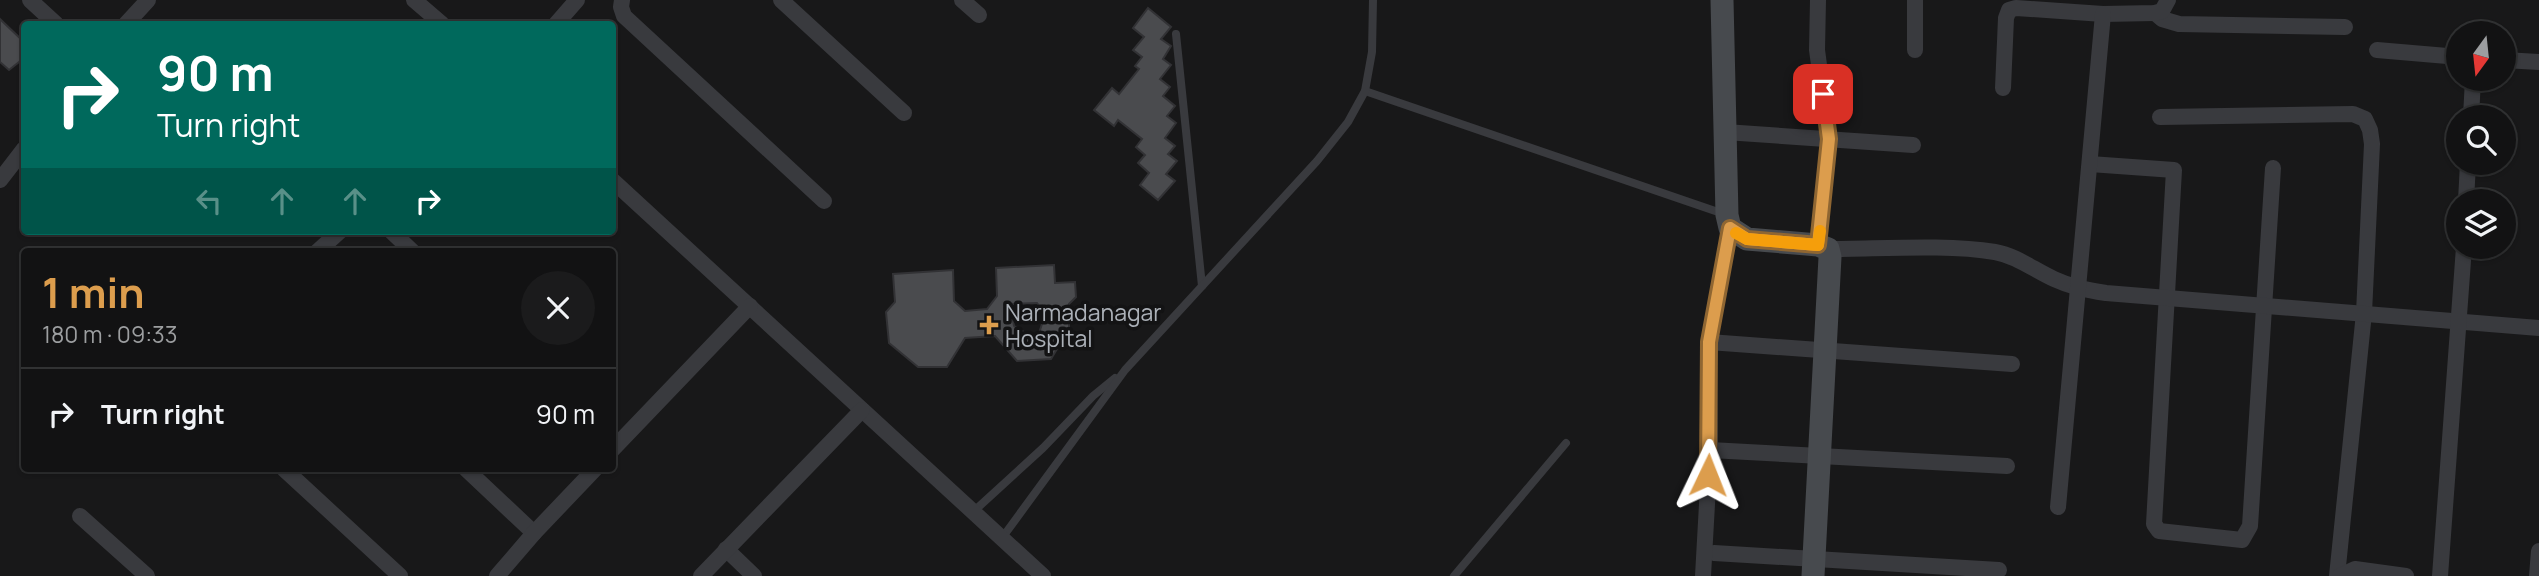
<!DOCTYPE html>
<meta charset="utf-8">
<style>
body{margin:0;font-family:Manrope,sans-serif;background:#1b1b1c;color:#f1f3f6;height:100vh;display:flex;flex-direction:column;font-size:26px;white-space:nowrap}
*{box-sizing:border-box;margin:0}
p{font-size:23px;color:#9c9ea0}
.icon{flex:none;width:38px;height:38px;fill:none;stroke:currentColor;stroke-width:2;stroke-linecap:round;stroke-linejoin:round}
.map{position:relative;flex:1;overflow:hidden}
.sheet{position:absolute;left:21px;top:248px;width:595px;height:224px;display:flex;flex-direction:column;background:#121213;border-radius:7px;box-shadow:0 2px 5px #0004,0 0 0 2px #313233}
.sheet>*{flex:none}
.top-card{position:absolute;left:21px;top:21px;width:595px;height:214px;border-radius:7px;box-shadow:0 2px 5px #0004,0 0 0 2px #313233;background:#00695c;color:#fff;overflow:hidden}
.needle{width:46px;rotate:195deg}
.buttons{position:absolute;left:2446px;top:21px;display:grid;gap:14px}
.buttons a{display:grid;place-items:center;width:70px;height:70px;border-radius:50%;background:#121213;box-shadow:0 2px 5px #0004,0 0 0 2px #313233;font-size:35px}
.pin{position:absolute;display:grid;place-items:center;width:60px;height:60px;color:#fff;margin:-30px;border-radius:14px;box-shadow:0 4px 10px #0006}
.me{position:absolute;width:77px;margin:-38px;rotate:2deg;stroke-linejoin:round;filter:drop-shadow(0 0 5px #0008)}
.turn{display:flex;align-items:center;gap:24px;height:147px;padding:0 21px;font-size:32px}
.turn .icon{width:91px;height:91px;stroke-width:2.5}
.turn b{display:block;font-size:49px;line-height:60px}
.lanes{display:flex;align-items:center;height:66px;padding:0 21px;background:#0003;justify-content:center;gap:35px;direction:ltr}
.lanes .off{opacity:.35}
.round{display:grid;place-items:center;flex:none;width:74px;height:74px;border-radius:37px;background:#1b1b1c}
.headline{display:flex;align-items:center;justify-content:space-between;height:119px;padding:0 21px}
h1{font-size:42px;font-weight:700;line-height:52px;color:#dc9d4d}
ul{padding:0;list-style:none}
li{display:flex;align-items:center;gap:21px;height:91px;padding:0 21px;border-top:2px solid #313233}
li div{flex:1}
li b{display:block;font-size:26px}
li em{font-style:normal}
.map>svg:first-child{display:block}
.building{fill:#4a4b4e;stroke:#323235;stroke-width:2;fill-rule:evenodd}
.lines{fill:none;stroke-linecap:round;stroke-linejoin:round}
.lane{stroke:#393a3e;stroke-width:8}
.street{stroke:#393a3e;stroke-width:16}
.secondary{stroke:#474a4e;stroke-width:23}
.route-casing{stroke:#8f6632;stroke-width:18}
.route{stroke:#dc9d4d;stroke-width:12}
.slow{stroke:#f59e0b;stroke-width:12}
.poi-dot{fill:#dc9d4d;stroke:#131314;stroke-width:2.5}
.labels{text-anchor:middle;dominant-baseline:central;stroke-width:7;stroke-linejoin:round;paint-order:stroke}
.poi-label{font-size:23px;fill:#acb1b8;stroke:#131314;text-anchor:start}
</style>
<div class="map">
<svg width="2539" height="576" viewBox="0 0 2539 576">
<rect width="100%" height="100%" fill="#181819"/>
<g class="building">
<path d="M1148,8L1171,27L1161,39L1171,46L1163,59L1171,65L1160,79L1170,87L1163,96L1175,106L1167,116L1176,123L1165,138L1175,146L1168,154L1177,161L1166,174L1175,181L1158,200L1140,185L1149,173L1138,163L1145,155L1136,147L1142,139L1118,120L1114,126L1094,110L1112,88L1119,94L1139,69L1135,66L1142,57L1133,50L1144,37L1133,28Z"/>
<path d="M0,19L24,42V58L9,70L0,62Z"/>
<path d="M1054,265L1055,283L1075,282L1076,297L1069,304V329L1051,359L1017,361L995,336L965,338L947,367H918L889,343L886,312L895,302L893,274L953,270L954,301L965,311L987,309L997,296L996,268ZM1037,303L1045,314L1037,340L1014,326L1010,304Z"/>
</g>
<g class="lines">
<g class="lane">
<path d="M1176,34L1202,286"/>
<path d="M1365,91L1724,214"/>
<path d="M973,512L1043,448L1093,396L1115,378"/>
<path d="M1002,538L1125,370L1317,161L1348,122L1365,91L1372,52L1373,0"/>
<path d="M1454,576L1566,443"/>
</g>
<g class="street">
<path d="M30,0L56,24"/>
<path d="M414,0L442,24"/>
<path d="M622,0L621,7L624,16L824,201"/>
<path d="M781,0L904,113"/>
<path d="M962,0L979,15"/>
<path d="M1818,0L1817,50L1829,139L1818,245"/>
<path d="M1915,0V50"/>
<path d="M2155,13L2162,19L2179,24L2345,27"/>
<path d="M126,24L148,0"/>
<path d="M556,24L577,0"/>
<path d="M2377,50L2459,57"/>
<path d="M2504,60L2539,62"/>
<path d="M2003,88L2006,18L2009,10L2016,8L2103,14L2155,13L2162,11L2168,0"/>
<path d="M2160,117L2353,114L2365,119L2370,130L2372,144L2364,313L2337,576"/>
<path d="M2471,117L2473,79"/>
<path d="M1725,132L1913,145"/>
<path d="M2090,164L2174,170L2154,524L2159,531L2242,540L2250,526L2273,168"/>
<path d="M0,180L24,149"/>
<path d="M612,180L1043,576"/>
<path d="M2466,201L2468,163"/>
<path d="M391,231L413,252"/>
<path d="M1828,249C1880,249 1946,244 1995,252C2017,256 2034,270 2054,279C2071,287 2087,290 2106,293L2539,328"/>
<path d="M317,252L340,231"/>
<path d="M1709,342L2012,364"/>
<path d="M612,450L750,306"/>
<path d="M1710,450L2007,466"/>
<path d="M284,469L400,576"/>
<path d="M466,469L534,533"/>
<path d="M2058,507L2103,14"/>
<path d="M80,516L147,576"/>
<path d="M726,549L754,576"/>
<path d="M1714,553L1999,570"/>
<path d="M497,576L534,533L595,469"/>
<path d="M701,576L862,410"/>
<path d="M1703,576L1710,450L1709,342L1730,228"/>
<path d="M2340,576L2355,569L2406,576"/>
<path d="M2440,576L2464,247"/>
<path d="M2537,576L2539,551"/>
</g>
<path class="secondary" d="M1722,0L1727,215L1730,228L1747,239L1818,245L1828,249L1830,257L1813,576"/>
</g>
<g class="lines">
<defs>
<path id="route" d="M1708,475L1709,342L1730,228L1747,239L1818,245L1829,139L1823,94"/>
</defs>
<use href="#route" class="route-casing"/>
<use href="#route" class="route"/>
<path class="slow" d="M1736,233L1747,239L1818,245L1820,231"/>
</g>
<path class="poi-dot" d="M985.5 314.5h7v7h7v7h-7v7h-7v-7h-7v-7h7z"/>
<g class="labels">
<g class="poi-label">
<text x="1005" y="312">Narmadanagar<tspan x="1005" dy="26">Hospital</tspan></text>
</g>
</g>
</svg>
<div class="buttons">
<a><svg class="needle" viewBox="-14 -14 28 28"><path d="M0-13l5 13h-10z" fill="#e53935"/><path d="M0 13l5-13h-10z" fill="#9c9ea0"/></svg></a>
<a><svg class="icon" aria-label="search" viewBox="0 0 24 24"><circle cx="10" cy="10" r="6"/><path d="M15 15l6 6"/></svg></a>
<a><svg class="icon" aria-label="layers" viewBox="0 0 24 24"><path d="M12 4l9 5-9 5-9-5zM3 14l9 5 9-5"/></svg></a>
</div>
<div class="pin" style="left:1823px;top:94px;background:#d93025"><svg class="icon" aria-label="arrive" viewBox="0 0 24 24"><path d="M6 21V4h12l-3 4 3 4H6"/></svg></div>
<svg class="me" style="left:1708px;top:475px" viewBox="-20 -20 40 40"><path d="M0-17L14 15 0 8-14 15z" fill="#dc9d4d" stroke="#fff" stroke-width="4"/></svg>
<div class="top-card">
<div class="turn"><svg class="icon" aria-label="right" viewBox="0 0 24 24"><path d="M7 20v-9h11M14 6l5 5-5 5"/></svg><div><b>90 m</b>Turn right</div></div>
<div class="lanes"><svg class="icon off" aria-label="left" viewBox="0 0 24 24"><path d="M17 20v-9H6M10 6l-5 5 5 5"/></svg><svg class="icon off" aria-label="ahead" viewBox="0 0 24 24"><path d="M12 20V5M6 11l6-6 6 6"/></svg><svg class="icon off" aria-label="ahead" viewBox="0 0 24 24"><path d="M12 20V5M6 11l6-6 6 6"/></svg><svg class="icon" aria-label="right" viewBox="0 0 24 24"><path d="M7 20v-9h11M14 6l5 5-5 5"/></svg></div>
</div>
<section class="sheet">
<div class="headline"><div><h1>1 min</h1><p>180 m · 09:33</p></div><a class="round"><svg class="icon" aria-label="close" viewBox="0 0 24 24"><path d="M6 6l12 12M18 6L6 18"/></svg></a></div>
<ul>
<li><svg class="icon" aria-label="right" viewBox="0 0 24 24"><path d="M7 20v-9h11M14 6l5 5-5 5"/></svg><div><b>Turn right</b></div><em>90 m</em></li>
</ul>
</section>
</div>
